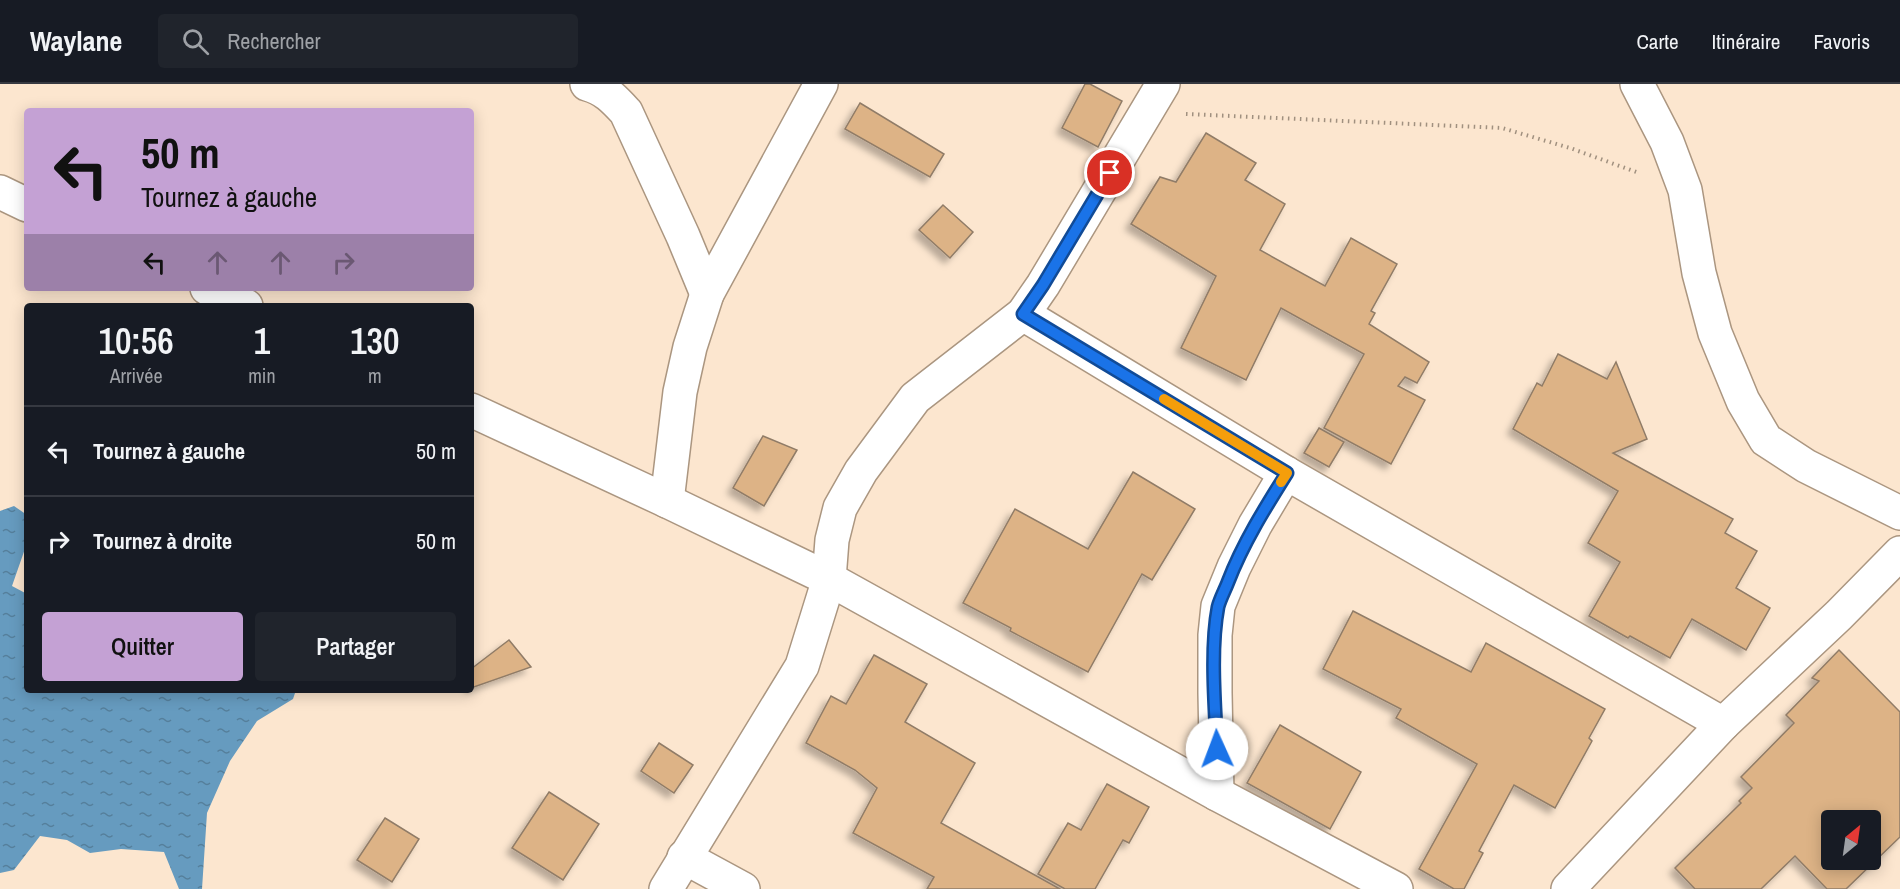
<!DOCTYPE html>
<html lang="fr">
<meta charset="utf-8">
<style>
body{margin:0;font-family:"Archivo Narrow",sans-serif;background:#20242c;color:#f1f3f6;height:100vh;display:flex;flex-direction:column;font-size:22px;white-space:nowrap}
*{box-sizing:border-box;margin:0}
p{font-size:20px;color:#9ea1a6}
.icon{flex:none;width:33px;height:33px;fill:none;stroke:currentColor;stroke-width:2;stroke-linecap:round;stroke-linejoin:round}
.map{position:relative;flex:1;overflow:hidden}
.drawer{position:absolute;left:24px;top:219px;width:450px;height:390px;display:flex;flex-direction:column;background:#171b24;border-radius:6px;box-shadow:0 3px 15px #0003}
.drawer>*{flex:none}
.top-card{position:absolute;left:24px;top:24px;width:450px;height:183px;border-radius:6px;box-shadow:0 3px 15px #0003;background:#c4a1d4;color:#111;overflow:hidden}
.needle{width:39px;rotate:29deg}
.buttons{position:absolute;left:1821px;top:726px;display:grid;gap:12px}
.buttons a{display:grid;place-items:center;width:60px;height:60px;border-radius:6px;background:#171b24;box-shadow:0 3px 15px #0003;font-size:30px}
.pin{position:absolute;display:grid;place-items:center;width:51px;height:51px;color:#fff;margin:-26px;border:3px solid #fff;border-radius:50%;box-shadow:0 2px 6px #0007}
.me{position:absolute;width:66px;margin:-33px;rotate:358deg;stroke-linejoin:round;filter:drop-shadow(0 0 4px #0008)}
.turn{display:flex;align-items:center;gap:21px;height:126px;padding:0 18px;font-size:27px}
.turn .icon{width:78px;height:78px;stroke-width:2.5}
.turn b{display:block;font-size:42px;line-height:51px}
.lanes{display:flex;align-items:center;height:57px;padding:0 18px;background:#0003;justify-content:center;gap:30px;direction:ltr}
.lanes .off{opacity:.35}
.eta{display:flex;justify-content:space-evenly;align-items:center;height:102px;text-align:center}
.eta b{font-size:36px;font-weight:600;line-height:42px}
.cta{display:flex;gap:12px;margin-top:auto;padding:12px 18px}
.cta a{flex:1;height:69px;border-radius:6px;background:#c4a1d4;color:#111;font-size:24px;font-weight:600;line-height:69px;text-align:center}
.cta a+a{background:#20242c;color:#f1f3f6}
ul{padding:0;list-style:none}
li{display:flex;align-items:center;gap:18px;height:90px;padding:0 18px;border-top:2px solid #363941}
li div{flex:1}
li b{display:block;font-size:22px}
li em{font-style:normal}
header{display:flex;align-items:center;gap:36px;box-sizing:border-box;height:84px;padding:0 30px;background:#171b24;border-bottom:2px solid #363941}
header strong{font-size:28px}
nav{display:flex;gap:33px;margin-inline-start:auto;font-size:21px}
.search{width:420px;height:54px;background:#20242c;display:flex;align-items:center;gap:15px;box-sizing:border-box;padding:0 21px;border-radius:6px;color:#9ea1a6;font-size:22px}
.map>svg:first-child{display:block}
.water{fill:url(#water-ripples)}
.building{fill:#ddb386;stroke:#907c67;stroke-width:1.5;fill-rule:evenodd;filter:url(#shadow)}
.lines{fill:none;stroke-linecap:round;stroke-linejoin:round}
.minor-casing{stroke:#ab9680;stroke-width:36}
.path{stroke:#a0907f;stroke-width:4;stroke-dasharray:1.5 4.5;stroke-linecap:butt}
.minor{stroke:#fff;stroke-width:33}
.route-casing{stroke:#114b97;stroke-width:15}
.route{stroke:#1a73e8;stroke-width:10}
.slow{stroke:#f59e0b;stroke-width:10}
</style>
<header>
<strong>Waylane</strong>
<div class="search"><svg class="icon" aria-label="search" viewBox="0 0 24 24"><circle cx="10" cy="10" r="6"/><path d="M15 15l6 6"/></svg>Rechercher</div>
<nav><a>Carte</a><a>Itinéraire</a><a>Favoris</a></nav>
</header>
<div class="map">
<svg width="1900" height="805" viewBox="0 0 1900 805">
<defs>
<pattern id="water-ripples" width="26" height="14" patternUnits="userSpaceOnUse" patternTransform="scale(1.5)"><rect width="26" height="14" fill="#669bbf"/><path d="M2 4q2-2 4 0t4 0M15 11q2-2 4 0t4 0" fill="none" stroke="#557f9b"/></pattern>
<filter id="shadow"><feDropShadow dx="-5.5" dy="5.5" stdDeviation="3" flood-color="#0004"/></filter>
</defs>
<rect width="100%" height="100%" fill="#fce6cf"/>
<path class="water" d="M14,422L27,431V459L12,502L27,510V606H296L293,615L257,637L230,677L207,729L202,805H179L164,768L121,765L90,769L67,756L40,752L14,786L0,789V427Z"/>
<g class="building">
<path d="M1085,0H1090L1122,17L1098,63L1062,44Z"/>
<path d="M860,19L944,70L930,93L845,45Z"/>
<path d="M1206,49L1256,79L1245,96L1285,120L1260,166L1325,202L1351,154L1397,180L1371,227L1375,229L1369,240L1429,278L1417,299L1405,293L1398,302L1425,316L1391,380L1324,344L1364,270L1281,224L1246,296L1181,264L1216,192L1131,140L1160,93L1176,98Z"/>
<path d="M943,121L973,148L950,174L919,146Z"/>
<path d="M1558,270L1607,295L1616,278L1647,355L1613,369L1733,435L1725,449L1757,467L1736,504L1770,524L1746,566L1692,535L1670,574L1630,552L1628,554L1589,532L1620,478L1588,459L1618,407L1513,345L1537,299L1542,302Z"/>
<path d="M1319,344L1344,358L1329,383L1304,369Z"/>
<path d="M763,352L797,366L764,422L733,404Z"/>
<path d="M1133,388L1195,425L1152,496L1142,490L1088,588L1010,547L1011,544L963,519L1015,425L1088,465Z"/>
<path d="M1353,527L1471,588L1486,559L1605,625L1589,654L1592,657L1555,724L1514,701L1479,767L1483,769L1464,805H1454L1419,785L1477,680L1396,634L1401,625L1323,585Z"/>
<path d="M509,556L531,583L471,604V585Z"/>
<path d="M1839,566L1900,628V753L1846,805H1827L1795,772L1761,805H1695L1675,784L1741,719L1739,717L1752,704L1741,693L1794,639L1786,631L1819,597L1812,594ZM1832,736H1870V776H1832Z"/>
<path d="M874,571L927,600L905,638L975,679L941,739L1060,805H927L934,793L853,749L877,704L855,686L806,659L831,612L846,620Z"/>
<path d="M1280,641L1361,688L1330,745L1247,699Z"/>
<path d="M659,659L693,681L674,709L641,687Z"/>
<path d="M1107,700L1149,723L1129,759L1123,756L1095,805H1065L1038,790L1068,739L1081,746Z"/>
<path d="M549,708L599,740L563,796L512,764Z"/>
<path d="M385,734L419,755L392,798L357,776Z"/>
</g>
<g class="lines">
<defs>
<g id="minor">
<path d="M587,0C605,5 614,15 626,28L683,152L707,210"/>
<path d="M1637,0L1667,58L1685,106L1699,189L1715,249L1743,317L1766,356L1806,382L1900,429"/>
<path d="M0,108L27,121"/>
<path d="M207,204L246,222"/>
<path d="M1023,230L1286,389L1723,640"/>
<path d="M471,326L667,417L829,495L1217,710L1396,805"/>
<path d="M667,417L680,308L690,263L707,210L821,0"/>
<path d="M1217,710L1215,609V551L1218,522L1234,483L1255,441L1286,389"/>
<path d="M684,773L743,805"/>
<path d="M666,805L802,582L829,495L832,456L840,424L861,387L915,314L1023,230L1043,201L1163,0"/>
<path d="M1568,805L1723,640L1839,531L1900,469"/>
</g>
</defs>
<use href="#minor" class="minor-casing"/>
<path class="path" d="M1186,30L1502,44L1570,64L1639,89"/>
<use href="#minor" class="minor"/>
</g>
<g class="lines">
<defs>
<path id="route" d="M1110,89L1043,201L1023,230L1287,389C1265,424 1243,459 1228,498C1225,506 1220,515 1218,523C1210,565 1215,622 1217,665"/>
</defs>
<use href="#route" class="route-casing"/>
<use href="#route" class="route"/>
<path class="slow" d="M1164,315L1287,389L1281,398"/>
</g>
</svg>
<div class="buttons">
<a><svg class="needle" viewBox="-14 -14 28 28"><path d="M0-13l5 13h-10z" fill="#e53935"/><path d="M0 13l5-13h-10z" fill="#9ea1a6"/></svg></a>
</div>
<div class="pin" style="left:1110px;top:89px;background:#d93025"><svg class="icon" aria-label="arrive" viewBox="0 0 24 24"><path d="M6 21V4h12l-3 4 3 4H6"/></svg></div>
<svg class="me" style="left:1217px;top:665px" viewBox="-20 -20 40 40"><circle r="19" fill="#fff"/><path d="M0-13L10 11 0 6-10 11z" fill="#1a73e8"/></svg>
<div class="top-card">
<div class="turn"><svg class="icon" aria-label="left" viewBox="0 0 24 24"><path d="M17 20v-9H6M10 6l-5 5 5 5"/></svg><div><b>50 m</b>Tournez à gauche</div></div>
<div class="lanes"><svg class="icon" aria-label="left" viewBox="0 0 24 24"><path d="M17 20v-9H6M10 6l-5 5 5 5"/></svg><svg class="icon off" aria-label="ahead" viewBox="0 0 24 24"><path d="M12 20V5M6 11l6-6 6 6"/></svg><svg class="icon off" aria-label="ahead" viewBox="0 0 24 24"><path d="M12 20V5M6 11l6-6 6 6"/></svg><svg class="icon off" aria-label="right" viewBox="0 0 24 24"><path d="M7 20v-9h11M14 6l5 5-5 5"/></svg></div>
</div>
<section class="drawer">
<div class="eta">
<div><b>10:56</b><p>Arrivée</p></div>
<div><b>1</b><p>min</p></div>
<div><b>130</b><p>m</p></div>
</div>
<ul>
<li><svg class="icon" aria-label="left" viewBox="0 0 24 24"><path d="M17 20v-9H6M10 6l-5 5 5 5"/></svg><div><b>Tournez à gauche</b></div><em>50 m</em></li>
<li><svg class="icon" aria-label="right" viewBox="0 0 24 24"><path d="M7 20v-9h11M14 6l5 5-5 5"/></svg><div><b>Tournez à droite</b></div><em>50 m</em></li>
</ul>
<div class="cta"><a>Quitter</a><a>Partager</a></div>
</section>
</div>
